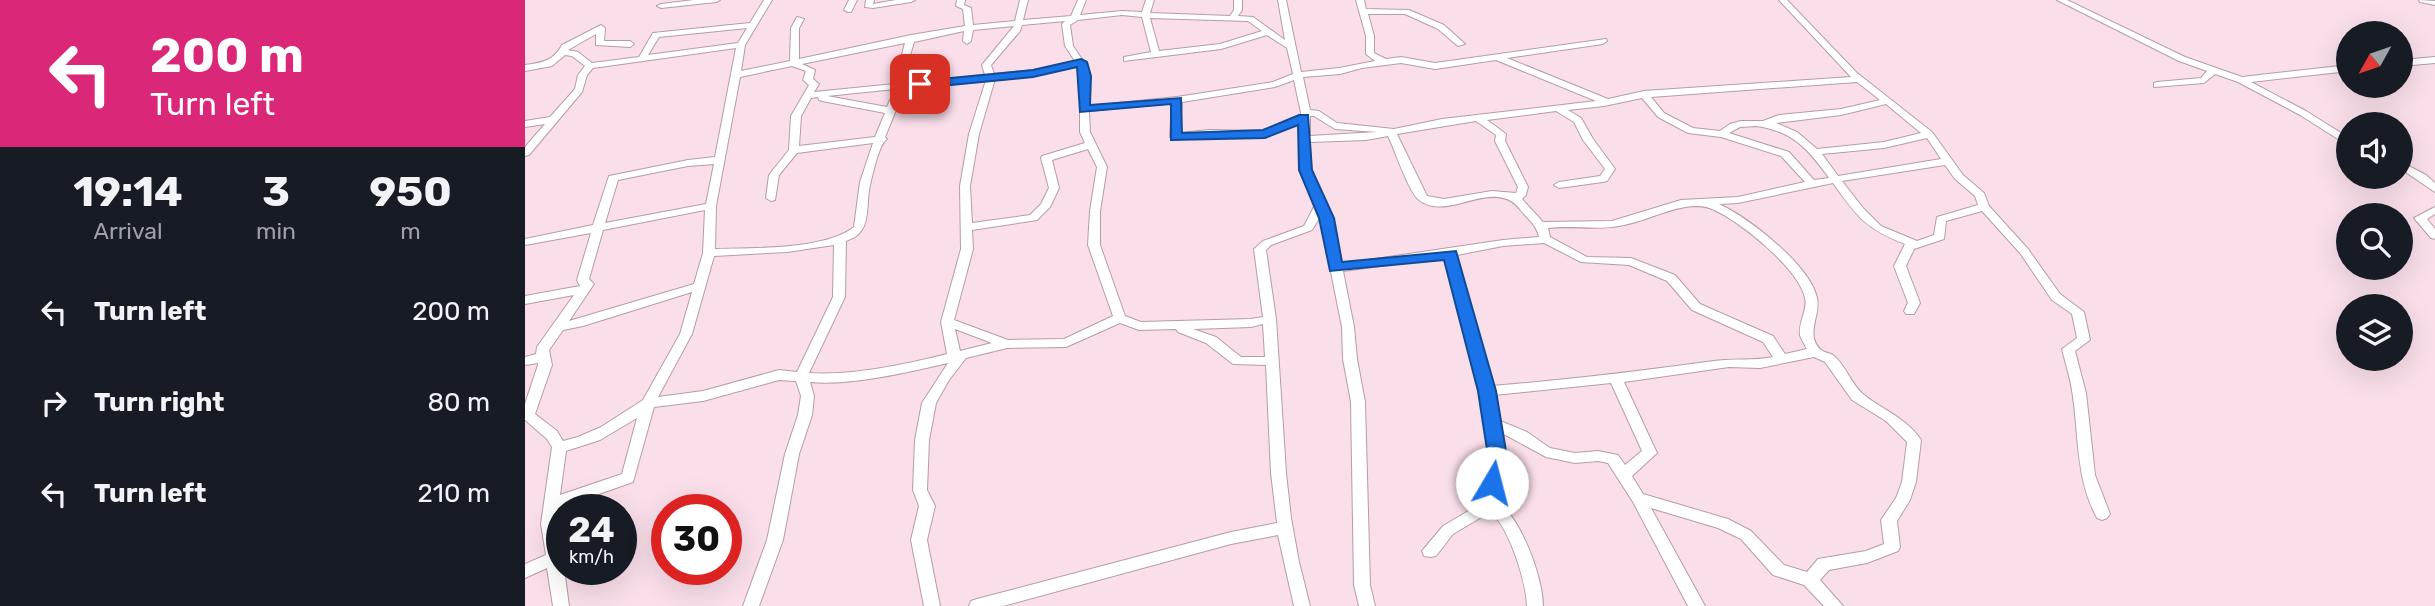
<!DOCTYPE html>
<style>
body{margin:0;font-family:Rubik,sans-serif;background:#242831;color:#f1f3f6;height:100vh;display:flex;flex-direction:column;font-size:26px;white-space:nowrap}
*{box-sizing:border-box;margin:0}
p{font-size:23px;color:#9ea1a6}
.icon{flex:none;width:38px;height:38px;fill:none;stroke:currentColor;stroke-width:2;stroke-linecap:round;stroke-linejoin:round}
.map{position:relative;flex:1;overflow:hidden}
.drawer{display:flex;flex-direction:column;background:#171b24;width:525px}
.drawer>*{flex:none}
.guide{background:#db2777;color:#fff;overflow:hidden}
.needle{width:46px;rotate:230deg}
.buttons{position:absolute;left:1811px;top:21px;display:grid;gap:14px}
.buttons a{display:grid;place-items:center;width:77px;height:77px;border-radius:50%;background:#171b24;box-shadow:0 7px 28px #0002;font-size:35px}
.speed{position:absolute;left:21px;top:494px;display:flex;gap:14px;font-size:35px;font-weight:700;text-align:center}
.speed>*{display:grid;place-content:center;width:91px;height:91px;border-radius:50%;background:#171b24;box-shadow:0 7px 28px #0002;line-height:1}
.speed small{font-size:18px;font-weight:400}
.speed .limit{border:10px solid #d22;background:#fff;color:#111}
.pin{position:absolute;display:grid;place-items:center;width:60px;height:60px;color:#fff;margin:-30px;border-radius:14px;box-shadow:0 4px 10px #0006}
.me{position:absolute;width:77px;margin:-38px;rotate:8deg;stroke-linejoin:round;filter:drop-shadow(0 0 5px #0008)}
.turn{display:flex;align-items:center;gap:24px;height:147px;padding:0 35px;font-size:32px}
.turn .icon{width:91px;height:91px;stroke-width:2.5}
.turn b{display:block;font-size:49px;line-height:60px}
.eta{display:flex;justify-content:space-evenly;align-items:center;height:119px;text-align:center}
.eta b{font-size:42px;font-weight:700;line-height:49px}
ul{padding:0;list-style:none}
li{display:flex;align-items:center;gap:21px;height:91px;padding:0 35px}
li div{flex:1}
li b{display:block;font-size:26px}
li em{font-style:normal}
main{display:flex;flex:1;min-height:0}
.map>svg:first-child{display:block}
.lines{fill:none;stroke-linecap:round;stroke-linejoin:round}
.minor-casing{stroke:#b69ca7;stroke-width:2}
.minor{fill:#fff;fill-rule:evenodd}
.route{fill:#1a73e8;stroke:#114b97;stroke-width:2}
</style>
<main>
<section class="drawer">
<div class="guide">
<div class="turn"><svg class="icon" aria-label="left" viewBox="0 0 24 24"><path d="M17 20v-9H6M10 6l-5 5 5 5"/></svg><div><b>200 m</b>Turn left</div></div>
</div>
<div class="eta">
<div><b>19:14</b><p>Arrival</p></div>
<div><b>3</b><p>min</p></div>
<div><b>950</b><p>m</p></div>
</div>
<ul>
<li><svg class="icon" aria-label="left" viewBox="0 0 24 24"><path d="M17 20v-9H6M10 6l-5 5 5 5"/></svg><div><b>Turn left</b></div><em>200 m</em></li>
<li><svg class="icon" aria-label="right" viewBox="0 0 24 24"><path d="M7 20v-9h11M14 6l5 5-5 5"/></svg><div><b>Turn right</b></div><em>80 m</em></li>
<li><svg class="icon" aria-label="left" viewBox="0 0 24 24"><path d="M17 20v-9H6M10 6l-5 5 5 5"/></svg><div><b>Turn left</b></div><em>210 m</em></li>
</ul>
</section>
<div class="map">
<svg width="1910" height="606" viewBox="0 0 1910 606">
<rect width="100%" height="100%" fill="#fadfea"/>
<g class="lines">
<defs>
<g id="minor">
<path d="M169,0H195L191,2L136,8L132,6L136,4Z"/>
<path d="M239,0H247L220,45L216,71L265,61L266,28L272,17L279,19L274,28V59L386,35L440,26L438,9L431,6L432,0H440L439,5L446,8L448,25L490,21L495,0H503L498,20L546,16L553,0H561L555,15L597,11L617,12L621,0H629L625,13L705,16L709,10V0H717V10L713,16L728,17L760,40L753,0H761L776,72L814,68L850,61L841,54V36L831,0H839L841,9L884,10L919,25L940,44L933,46L913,29L880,14H843L849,36V53L861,59L876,57L910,63L1081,39L1082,41L1078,44L982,58L1083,99L1119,91L1326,77L1254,0H1262L1332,73L1407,132L1438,175L1459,193L1464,206L1503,249L1535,294L1559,312L1565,340L1550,351L1561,393L1570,475L1585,514L1582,518L1577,520L1572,518C1551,479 1554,439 1548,397C1546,380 1541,365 1537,349L1552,338L1547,314L1527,300L1495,253L1457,211L1421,221L1419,239L1389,249L1381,266L1395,303L1389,314H1381L1379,311L1383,303L1369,266L1380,244C1341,229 1332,217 1308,183L1213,203L1194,204C1224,218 1285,265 1292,298C1296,315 1280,334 1295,349C1299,353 1306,353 1309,356C1321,366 1326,384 1338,394C1357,410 1382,418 1396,440L1391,482L1385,500L1372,521L1375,547L1373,551L1342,563L1304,570L1295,580L1318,606H1299L1279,585L1248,575L1216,539L1193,528L1126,508L1180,606H1163L1108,502L1083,463L1073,461L1050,463L1021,457L975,432L981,469L966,498C994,510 1018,577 1018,606H1002C1001,580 983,522 961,508L955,518L928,534L911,556L905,557L899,556L897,551L918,526L945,510L967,469L955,391L921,257L818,271L829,327L832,359L840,402L845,585L850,606H834L829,585L826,402L818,359L817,327L795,217L787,230L746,245L741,250L751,319L761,473L766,518L774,562L785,606H769L753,535L706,544L478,606H444L446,601L452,599L706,532L752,523L746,473L741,365L708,364L681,343L653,332L651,329L614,330L595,323L541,347L482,348L441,358L424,380L411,403L404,440L402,490L410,506L402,540L415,606H399L386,540L394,506L388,490L390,440L397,403L423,363C384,372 325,386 285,382L289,396L287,415L274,454L258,540L234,606H218L242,540L260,454L273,415L276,396L271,381L254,380L178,401L129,407L108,482L34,508L32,524L37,569H39L44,606H28L22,568L0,578V564L21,555L16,524L27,447L22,439L0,420V404L13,365V363L0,365V357L11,354L12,347L49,295L0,304V296L55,286L52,280L66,233L0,245V239L68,225L84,176L163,160L190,157L211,48L68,68L62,75L57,92L4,155L0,156V147L20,124L0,127V121L25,117L50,89L53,75L60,66L47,56L40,55L27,66L0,71V65C16,63 29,61 37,45L76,25L80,28L79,41H105L109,44L105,47L71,45V34L43,50L53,52L67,63L114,57L128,33L225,23ZM597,15L617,17L626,52L599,57V61L696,49L742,35L762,48L768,74L748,82L652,97L564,106L563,68L548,46L545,25L553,20ZM625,18L723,21L737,31L695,44L634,51ZM540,21L537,24L540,46L550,61L508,70L469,74L466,65L495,31L497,25ZM489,26L457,65L460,75L289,92L294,84L288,79L290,70L277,64L380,43L375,62L379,65L383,62L389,42L439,31L438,41L442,44L446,41L448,30ZM222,28L213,43L123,55L134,37ZM971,60L1071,101L917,119L869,129L812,123L794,111L785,110L778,77L815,74L837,68L876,63L910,69ZM553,65L555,68V132L560,143L517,156L516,158L524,188L516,204L505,215L447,223L445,186L454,134L470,79L508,76ZM267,66L281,71L278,80L284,85L266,116L264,150L244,175L241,198L246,201L250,200L254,175L272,153L348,143L335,182L329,227C300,250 227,248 190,249L191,206L215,77ZM461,80L444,134L435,186L436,249L416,322L422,354C383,364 325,376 284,373L320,297L321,241C346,233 341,212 344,190C346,179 349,169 352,158C355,151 356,143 362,139L360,137L380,88ZM769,80L776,113L775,116L739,131L685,130L655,133L657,102L750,87ZM1332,82L1355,100L1316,109L1254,115L1238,121H1216L1205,124L1195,131L1168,128L1139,113L1126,97ZM370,89L362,107L302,96ZM293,97L294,100L297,101L360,113L350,137L274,146L276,116L286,98ZM1117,98L1133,117L1163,133L1196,137L1256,156L1280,182L1213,197L1156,200L1087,221L1018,222L997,199L1001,195L1003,187L980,141L981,134L962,120L1031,111L1049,122L1058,140L1080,169L1075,176L1034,182L1029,185L1034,188L1078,182L1082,181L1090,169L1068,139L1056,118L1043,110L1079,106ZM647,103L645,137L650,140L685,136L740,137L774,123L776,170L790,205L779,226L738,241L729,249L738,317L726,319L616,322L600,316L575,245V211L582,167L565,132L564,111ZM1361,104L1396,133L1359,142L1292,149L1272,132L1251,123L1316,115ZM785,116H789L810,129L852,132L785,136ZM951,121L971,135L970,141L993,187L991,193L967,191L919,199L902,196L872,134ZM1231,126C1268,131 1283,149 1304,178L1289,180L1264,152L1204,133L1215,127ZM863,136C870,150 883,191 894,200C920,220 956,187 984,200C991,203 995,210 1000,215C1007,223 1012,227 1014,237L978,240L816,264L807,218L786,170L785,142L841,140ZM1402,138L1416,159L1313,176L1297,154L1359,148ZM563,149L572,167L565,211L563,245L588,316L539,339L483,340L429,320L448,249L447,230L512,220L525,207L534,188L527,160ZM189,164L181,204L80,223L93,180L163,166ZM1420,165L1430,179L1450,196L1453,205L1412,217L1409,235L1392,241L1356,226L1338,208L1317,181ZM1168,206C1175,206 1182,206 1189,210C1215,221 1274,269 1280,298C1283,310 1273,323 1275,335C1276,339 1280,345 1282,349L1260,354L1248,336L1175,304L1150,275L1106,258L1062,257L1025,237L1023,228C1048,225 1074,231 1099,225C1123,220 1144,208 1168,206ZM180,210L178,253L169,284L44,321L69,284L64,279L78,230ZM1019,243L1056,262L1104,265L1142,281L1167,310L1238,342L1248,357C1229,361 1209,358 1189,361C1115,371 1042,380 967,386L932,255L978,246ZM309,245L308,297L272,372L254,370L178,391L133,397L167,334L189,256L262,252ZM167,292L155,334L118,400L76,427L53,437L38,441L32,431L10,414L27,365L24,350L38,330L58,326ZM738,324L740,357H716L691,337L668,329L726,327ZM430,329L467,343L435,351ZM1289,357L1300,362L1327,400L1361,421L1382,442L1377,482L1371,498L1356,520L1359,544L1341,551L1293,559L1282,572L1259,565L1226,531L1203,519L1118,494L1107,476L1132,453L1099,382L1204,367L1235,368ZM1086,383L1117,451L1100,465L1093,455L1073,451L1050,453L1025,448L1002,432L973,420L969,395ZM112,418L97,474L35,495L41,451L75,440Z"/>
<path d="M324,0H332L326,12H323L319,10Z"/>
<path d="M341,0H349L348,4L371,0H390L386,2L348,8L340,7Z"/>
<path d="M1532,0H1542L1660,57L1717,77L1824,65V71L1726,82L1781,111L1824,138V146L1775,115L1713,82L1690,74L1679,83L1629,87V83L1632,82L1676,78L1682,71L1654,61Z"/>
<path d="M1894,0L1910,1V5L1895,2Z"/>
<path d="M1910,57V63L1876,66V60Z"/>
<path d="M1876,162L1901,175L1910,183V192L1876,169Z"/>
<path d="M1910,207V214L1902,219L1910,229V239L1906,238L1889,218Z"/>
</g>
</defs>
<use href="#minor" class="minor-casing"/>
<use href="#minor" class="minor"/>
</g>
<path class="route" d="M556,59L562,62L566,76L565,105L656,98L657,133L738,130L774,115H783L787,170L809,218L817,262L931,251L971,391L984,469L973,488H960L957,483L965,469L953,391L919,260L805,271L794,218L774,170L773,125L740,138L646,140V104L555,112L552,67L508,77L395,88L389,84L395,81L508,70Z"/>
</svg>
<div class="buttons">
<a><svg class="needle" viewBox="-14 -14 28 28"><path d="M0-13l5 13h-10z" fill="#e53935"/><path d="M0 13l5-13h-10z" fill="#9ea1a6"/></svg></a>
<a><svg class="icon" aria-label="sound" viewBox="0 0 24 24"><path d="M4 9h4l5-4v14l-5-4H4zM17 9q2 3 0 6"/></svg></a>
<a><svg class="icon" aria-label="search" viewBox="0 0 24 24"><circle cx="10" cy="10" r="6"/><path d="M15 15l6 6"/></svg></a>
<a><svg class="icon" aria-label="layers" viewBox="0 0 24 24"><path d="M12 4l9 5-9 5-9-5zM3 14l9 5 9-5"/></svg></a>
</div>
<div class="speed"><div>24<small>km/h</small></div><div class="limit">30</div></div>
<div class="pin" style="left:395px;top:84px;background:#d93025"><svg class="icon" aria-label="arrive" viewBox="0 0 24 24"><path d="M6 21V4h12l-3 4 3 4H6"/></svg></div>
<svg class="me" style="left:967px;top:483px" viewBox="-20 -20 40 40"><circle r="19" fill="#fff"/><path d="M0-13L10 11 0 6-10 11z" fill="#1a73e8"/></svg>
</div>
</main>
